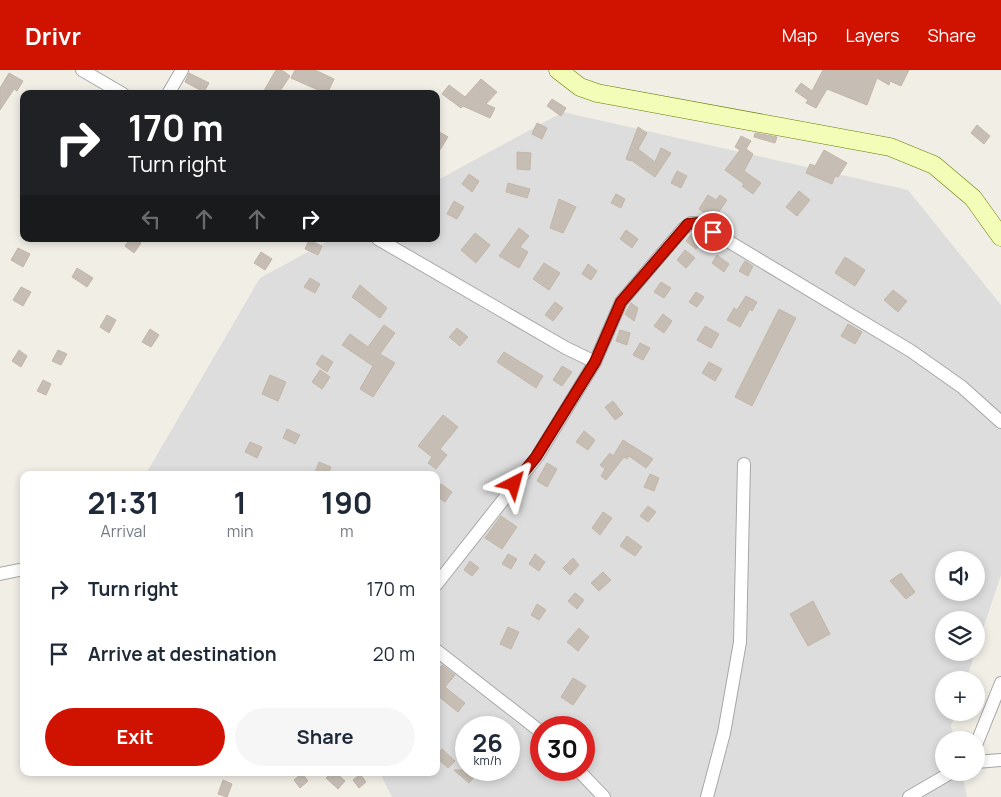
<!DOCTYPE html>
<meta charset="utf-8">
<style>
body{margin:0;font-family:Manrope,sans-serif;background:#f6f6f7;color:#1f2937;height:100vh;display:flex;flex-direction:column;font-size:19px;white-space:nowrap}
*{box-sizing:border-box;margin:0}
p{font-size:16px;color:#747a83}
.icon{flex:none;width:28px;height:28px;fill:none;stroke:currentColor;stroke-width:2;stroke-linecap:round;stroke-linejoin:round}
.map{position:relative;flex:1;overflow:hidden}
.panel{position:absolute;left:20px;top:401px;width:420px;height:305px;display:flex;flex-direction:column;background:#fff;border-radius:10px;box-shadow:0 2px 8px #0003}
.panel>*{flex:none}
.banner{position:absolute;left:20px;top:20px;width:420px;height:152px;border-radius:10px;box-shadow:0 2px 8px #0003;background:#202124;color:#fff;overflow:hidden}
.fabs{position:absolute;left:935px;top:481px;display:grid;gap:10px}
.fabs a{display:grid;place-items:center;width:50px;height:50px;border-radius:50%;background:#fff;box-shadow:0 2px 8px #0003;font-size:25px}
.speed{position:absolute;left:455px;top:646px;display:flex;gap:10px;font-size:25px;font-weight:700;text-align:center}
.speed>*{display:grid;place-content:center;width:65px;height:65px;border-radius:50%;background:#fff;box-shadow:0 2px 8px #0003;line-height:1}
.speed small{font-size:12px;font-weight:400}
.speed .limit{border:8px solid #d22;background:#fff;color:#111}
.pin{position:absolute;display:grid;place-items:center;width:42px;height:42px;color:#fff;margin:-21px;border:2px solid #fff;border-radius:50%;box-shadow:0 1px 5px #0007}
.me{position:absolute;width:55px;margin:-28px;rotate:39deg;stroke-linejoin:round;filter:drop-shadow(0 0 4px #0008)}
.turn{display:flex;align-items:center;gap:18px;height:105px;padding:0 25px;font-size:22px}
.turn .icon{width:65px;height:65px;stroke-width:2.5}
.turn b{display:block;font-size:35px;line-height:42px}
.lanes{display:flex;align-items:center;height:48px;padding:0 25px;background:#0003;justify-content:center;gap:25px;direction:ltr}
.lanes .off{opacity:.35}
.eta{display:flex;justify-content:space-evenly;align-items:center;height:85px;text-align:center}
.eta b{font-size:30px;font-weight:700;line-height:35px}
.action{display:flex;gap:10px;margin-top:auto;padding:10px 25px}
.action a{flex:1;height:58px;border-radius:30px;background:#d01200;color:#fff;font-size:20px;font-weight:700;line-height:58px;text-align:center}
.action a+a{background:#f6f6f7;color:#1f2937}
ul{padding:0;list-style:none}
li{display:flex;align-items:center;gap:15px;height:65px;padding:0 25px}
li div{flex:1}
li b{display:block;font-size:19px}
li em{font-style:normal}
header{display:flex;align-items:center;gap:30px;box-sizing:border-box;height:70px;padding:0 25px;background:#d01200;color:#fff}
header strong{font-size:24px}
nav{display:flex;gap:28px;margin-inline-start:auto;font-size:18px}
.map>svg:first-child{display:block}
.residential{fill:#dedddd;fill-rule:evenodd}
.building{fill:#c6beb5;stroke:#c3b6a7}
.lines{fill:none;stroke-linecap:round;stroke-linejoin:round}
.street-casing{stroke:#a7a7a7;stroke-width:14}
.secondary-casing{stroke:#657e00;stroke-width:19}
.street{stroke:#fff;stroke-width:12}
.secondary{stroke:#f3fdb8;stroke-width:18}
.route-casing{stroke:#870c00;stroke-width:12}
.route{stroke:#d01200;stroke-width:9}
</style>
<header>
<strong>Drivr</strong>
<nav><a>Map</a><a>Layers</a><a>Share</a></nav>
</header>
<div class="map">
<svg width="1001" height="727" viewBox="0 0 1001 727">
<rect width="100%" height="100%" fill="#f1eee6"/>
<path class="residential" d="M563,42L908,120L1001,235V505L976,580V550H944V582L975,583L966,610H944V642L956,643L951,656L954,670H944V702L962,703L967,727H392L380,703L436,702V405H148L147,402L260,208L332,169H436V111ZM944,490H976V522H944ZM466,658H509V700H466ZM541,658H584V700H541Z"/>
<g class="building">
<path d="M276,0H282L290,6L278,24H262Z"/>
<path d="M295,0H315L334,9L327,24L291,8Z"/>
<path d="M823,0H909L901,16L890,11L889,15L877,8L867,35L827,19L816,38L806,33L808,30L795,21L801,13L812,21Z"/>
<path d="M9,3L23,11L17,21L14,19L0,40V18Z"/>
<path d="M189,3L209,13L204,22L185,12Z"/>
<path d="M481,9L497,22L486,34L495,38L490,48L463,36L461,38L442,24L449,15L465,27Z"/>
<path d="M552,29L566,38L561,46L547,36Z"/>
<path d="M537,53L547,58L542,69L532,64Z"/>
<path d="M977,55L990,66L984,74L971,63Z"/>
<path d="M638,57L647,63L638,79L655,92L661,78L671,83L655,107L631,90L630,91L626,89Z"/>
<path d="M436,60L448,67L436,86Z"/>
<path d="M755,63L777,67L775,73L754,67Z"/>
<path d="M741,66L751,71L746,79L753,84L744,101L761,113L753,124L742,116L744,114L725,100L740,80L735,77Z"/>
<path d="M824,80L847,93L838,107L835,106L832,114L806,103L810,94L815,96Z"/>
<path d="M517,82L531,83L530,100L517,99Z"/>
<path d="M677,101L687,106L681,118L671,113Z"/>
<path d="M469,104L479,111L472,122L462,114Z"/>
<path d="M508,113L530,119L527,128L506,122Z"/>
<path d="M799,121L810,130L797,146L786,137Z"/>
<path d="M616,124L625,129L621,138L611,133Z"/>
<path d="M708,125L716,130L720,125L727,130L712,152L704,147L706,144L699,139Z"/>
<path d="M559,129L576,137L563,163L550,158Z"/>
<path d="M454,131L464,137L457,149L447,144Z"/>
<path d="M519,158L529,166L520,177L528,182L519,198L499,186Z"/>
<path d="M626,160L638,169L632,178L620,169Z"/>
<path d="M694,161L705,167L696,179L686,171Z"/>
<path d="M475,163L490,175L476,193L461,180Z"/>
<path d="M130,169L141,173L134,183L125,176Z"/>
<path d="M309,170L322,176L318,185L305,179Z"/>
<path d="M18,178L30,184L23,197L11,190Z"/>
<path d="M685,180L695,188L686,198L677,190Z"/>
<path d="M261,182L272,189L265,200L254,193Z"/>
<path d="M717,185L729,194L724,202L712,193Z"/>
<path d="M845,187L865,200L855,216L835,203Z"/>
<path d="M745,191L753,196L748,206L739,201Z"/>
<path d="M544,193L560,203L549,220L533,209Z"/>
<path d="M588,194L597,201L591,210L582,204Z"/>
<path d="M77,198L93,208L87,217L72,207Z"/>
<path d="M310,208L320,214L315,223L304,217Z"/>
<path d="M661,212L671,218L664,228L654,222Z"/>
<path d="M360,215L387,238L380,248L352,227Z"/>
<path d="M21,217L31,222L23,236L13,230Z"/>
<path d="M893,220L907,231L898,242L884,230Z"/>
<path d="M696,222L704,227L697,237L689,232Z"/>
<path d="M746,226L757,232L752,241L750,239L740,257L727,250L734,238L737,240Z"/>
<path d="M555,232L563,238L553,251L545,245Z"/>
<path d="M631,233L638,238L634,251L625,244Z"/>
<path d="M779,239L796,248L752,336L735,327Z"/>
<path d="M663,244L672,251L664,263L654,256Z"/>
<path d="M107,245L116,250L109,263L100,257Z"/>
<path d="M848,254L862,262L855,274L841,266Z"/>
<path d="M384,255L395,263L380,284L395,293L373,327L360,319L373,296L342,275L350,264L368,277Z"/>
<path d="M705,256L719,264L711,278L697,270Z"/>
<path d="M457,258L468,267L460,276L449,267Z"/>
<path d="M150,259L159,265L151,277L142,272Z"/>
<path d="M620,260L630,263L627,275L616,271Z"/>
<path d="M640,273L650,278L643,290L633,285Z"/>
<path d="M19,280L27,286L21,297L12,291Z"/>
<path d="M58,280L67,284L61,295L52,291Z"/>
<path d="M504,282L543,306L536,318L497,292Z"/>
<path d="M322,285L333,292L327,302L316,294Z"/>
<path d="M709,292L722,299L715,311L702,303Z"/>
<path d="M562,296L572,302L562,316L553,310Z"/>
<path d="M320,300L330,307L322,319L312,312Z"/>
<path d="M270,305L286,312L278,331L262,324Z"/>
<path d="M43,310L51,314L46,325L37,321Z"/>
<path d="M613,331L623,344L615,350L605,337Z"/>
<path d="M443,345L458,357L440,379L447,385L436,399L428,393L432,387L418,376Z"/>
<path d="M287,359L300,365L295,374L283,368Z"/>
<path d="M584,361L595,370L588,380L576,372Z"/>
<path d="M623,370L653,389L646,398L629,386L627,389L624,387L606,410L601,406L605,399L600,395L610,383L613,386Z"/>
<path d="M250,372L262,377L257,388L245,382Z"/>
<path d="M319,392L331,397L328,405H314Z"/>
<path d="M547,393L557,399L547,417L537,411Z"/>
<path d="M650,404L659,408L654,421L644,417Z"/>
<path d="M441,414L452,422L445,432L436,426V421Z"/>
<path d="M648,436L656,442L648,452L640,446Z"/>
<path d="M603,442L612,448L600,465L592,458Z"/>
<path d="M501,446L517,457L502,479L485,468Z"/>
<path d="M627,466L642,477L635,486L620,476Z"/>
<path d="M508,484L517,489L511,499L502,494Z"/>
<path d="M535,484L545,492L539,501L529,494Z"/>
<path d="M573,488L579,495L570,505L563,498Z"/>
<path d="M470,491L479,498L472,506L464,500Z"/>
<path d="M603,502L611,510L599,521L591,513Z"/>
<path d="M901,503L915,522L906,529L890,511Z"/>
<path d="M575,523L584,530L577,539L568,531Z"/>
<path d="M813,531L830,564L808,576L790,544Z"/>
<path d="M537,534L546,540L539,550L531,545Z"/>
<path d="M508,557L519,562L511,579L500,574Z"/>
<path d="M579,558L589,567L578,581L567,572Z"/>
<path d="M442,595L455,605L445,617L465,633L458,642L438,626L436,628V603Z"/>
<path d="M573,608L586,616L573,635L561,627Z"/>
<path d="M442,679L455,691L448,698L436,687Z"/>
<path d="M454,700H480L469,713Z"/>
<path d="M332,702H335L345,711L338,719L326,708Z"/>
<path d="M302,703L308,711L300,718L294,710Z"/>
<path d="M360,704L366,712L359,718L353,710Z"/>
<path d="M223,710L232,714L227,727L218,724Z"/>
</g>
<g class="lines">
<defs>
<g id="street">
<path d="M82,0L123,24"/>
<path d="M168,24L182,0"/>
<path d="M378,169L566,278L595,292"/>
<path d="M0,504L24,499"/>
<path d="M436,515L537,387L595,292L621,232L683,159L691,153H698L911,281L962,317L1001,352"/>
<path d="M436,580L541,662"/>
<path d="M976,675L1001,613"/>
<path d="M976,692L1001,690"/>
<path d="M578,700L604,727"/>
<path d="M707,727L724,663L740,572L744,394"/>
<path d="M909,727L952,702"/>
</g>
<path id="secondary" d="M558,0L580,17L597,23L890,77L934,95L973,128L1001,167"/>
</defs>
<use href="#street" class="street-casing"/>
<use href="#secondary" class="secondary-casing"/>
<use href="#street" class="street"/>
<use href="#secondary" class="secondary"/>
</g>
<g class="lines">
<defs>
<path id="route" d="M514,414L536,387L595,292L621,232L688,154L698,153L713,162"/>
</defs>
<use href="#route" class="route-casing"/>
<use href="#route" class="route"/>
</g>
</svg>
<div class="fabs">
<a><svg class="icon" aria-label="sound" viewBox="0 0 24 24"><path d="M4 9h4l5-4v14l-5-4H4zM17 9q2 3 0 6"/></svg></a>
<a><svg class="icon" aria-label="layers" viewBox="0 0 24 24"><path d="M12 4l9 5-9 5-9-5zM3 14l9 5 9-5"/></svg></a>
<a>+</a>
<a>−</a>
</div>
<div class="speed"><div>26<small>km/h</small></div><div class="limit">30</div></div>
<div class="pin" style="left:713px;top:162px;background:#d93025"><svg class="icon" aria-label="arrive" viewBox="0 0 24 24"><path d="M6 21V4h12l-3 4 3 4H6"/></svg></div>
<svg class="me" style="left:514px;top:414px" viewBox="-20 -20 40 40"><path d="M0-17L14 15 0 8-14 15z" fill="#d01200" stroke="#fff" stroke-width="4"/></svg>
<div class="banner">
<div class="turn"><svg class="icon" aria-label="right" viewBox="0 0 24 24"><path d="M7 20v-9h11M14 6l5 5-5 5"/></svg><div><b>170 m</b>Turn right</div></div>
<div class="lanes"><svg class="icon off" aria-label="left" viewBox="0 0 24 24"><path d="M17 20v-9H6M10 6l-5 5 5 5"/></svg><svg class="icon off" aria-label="ahead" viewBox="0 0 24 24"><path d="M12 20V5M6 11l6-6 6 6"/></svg><svg class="icon off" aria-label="ahead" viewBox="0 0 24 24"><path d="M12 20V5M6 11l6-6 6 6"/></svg><svg class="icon" aria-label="right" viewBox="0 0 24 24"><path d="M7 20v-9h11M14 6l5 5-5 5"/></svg></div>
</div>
<section class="panel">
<div class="eta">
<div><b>21:31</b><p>Arrival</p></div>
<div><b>1</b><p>min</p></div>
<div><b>190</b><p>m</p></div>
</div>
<ul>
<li><svg class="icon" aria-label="right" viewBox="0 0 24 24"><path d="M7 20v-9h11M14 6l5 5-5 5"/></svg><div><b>Turn right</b></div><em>170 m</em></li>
<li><svg class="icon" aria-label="arrive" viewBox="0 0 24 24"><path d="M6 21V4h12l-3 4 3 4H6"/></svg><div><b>Arrive at destination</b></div><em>20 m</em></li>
</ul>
<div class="action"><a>Exit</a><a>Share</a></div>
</section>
</div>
